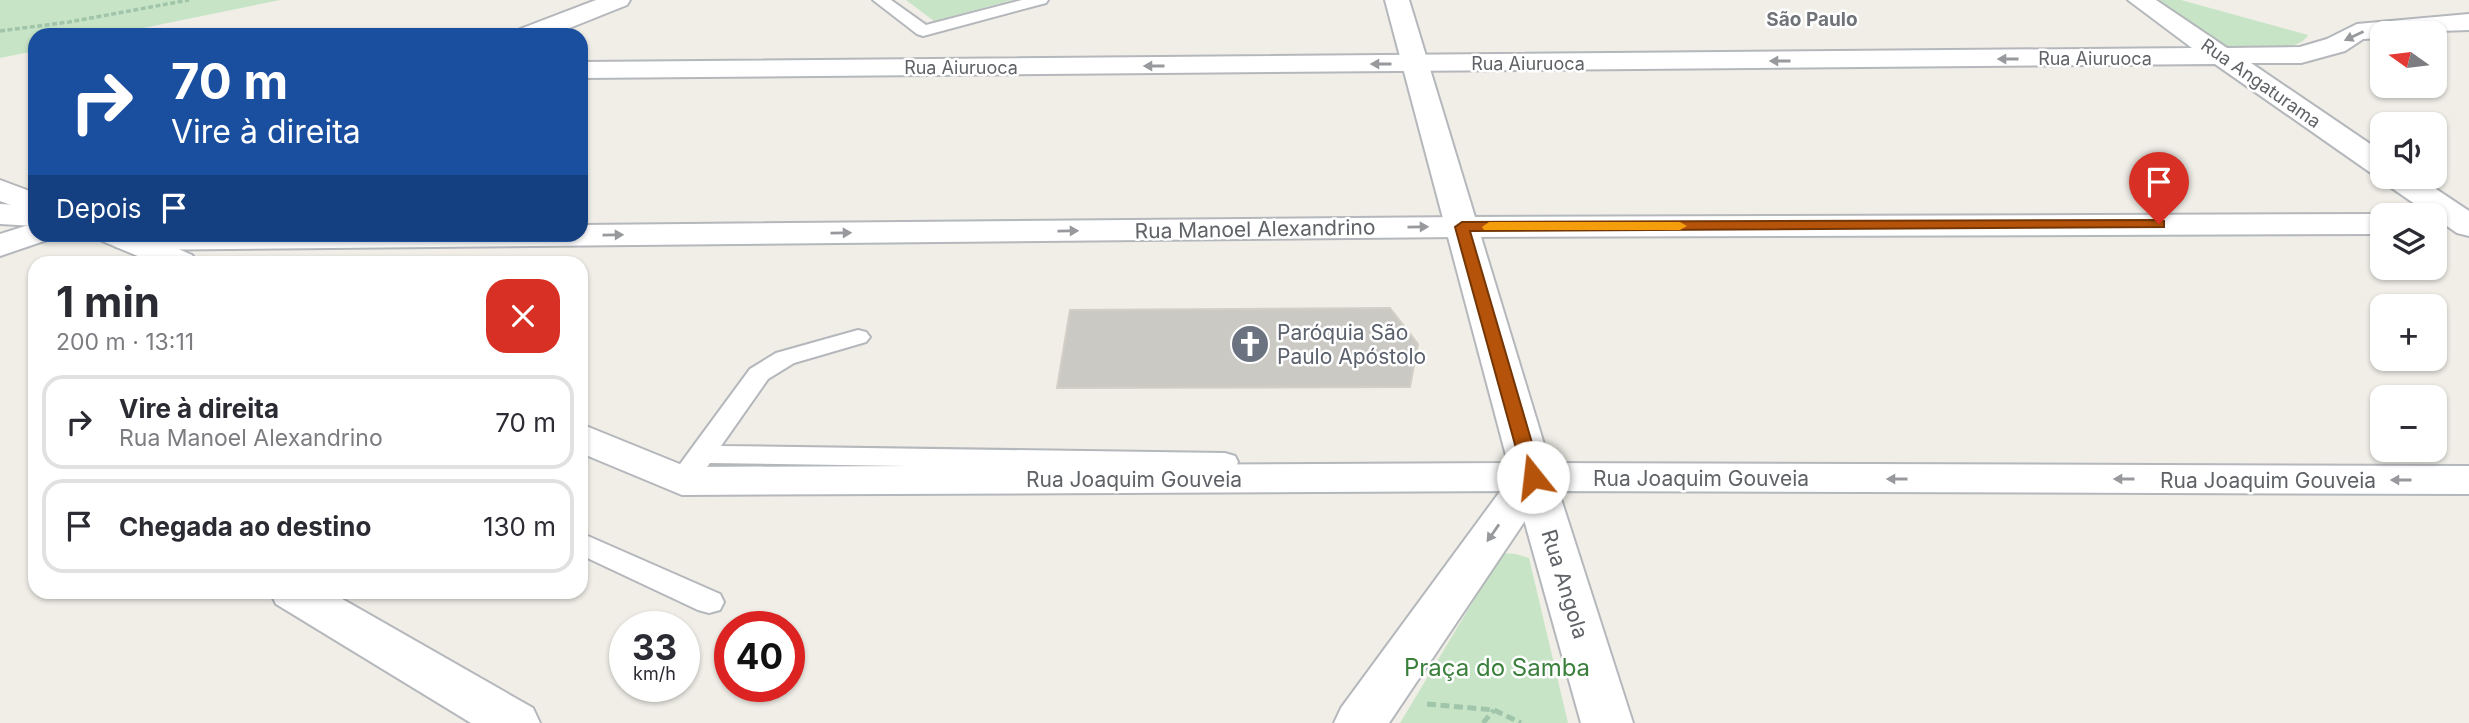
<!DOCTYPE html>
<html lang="pt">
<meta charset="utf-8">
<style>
body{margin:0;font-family:Inter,sans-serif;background:#f7f7f7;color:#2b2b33;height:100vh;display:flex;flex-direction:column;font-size:26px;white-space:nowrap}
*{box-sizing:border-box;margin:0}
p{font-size:23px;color:#7c7c81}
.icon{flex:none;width:38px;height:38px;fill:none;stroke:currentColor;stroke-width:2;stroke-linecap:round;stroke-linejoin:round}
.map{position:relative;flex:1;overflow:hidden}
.side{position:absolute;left:28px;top:256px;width:560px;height:343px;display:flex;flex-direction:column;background:#fff;border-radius:21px;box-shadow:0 2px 5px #0004}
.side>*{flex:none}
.banner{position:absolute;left:28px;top:28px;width:560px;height:214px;border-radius:21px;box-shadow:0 2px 5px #0004;background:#1a4fa0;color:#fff;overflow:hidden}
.needle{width:46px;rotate:284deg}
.buttons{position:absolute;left:2370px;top:21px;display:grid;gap:14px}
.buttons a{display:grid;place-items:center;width:77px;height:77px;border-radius:14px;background:#fff;box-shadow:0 2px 5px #0004;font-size:35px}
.speed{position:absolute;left:609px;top:611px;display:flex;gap:14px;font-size:35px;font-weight:700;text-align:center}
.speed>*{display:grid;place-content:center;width:91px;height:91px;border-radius:50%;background:#fff;box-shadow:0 2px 5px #0004;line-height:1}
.speed small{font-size:18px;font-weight:400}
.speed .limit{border:10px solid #d22;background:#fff;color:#111}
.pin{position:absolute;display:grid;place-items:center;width:60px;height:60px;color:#fff;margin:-72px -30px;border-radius:50% 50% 50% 0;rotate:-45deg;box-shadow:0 0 7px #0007}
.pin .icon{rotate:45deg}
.me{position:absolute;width:77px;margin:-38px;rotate:344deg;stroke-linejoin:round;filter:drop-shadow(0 0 5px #0008)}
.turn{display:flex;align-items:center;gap:24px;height:147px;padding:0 28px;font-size:32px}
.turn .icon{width:91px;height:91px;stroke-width:2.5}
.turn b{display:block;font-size:49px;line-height:60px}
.then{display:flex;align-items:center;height:66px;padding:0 28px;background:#0003;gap:14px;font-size:26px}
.round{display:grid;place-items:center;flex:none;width:74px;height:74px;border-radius:21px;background:#f7f7f7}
.summary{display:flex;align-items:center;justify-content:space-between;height:119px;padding:0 28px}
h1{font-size:42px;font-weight:700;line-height:52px}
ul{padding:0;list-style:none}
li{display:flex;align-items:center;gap:21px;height:94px;margin:0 14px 10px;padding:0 14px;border:4px solid #e1e1e2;border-radius:21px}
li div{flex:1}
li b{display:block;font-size:26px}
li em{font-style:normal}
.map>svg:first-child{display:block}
.green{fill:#c7e5c6}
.building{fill:#cbc9c4;stroke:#d4cfc6;stroke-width:2}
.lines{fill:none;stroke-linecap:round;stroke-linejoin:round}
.service-casing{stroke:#b4b7bb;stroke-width:4}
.minor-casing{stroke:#b4b7bb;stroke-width:4}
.tertiary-casing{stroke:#b4b7bb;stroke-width:4}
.secondary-casing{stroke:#b4b6ba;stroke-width:4}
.path-far1{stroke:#a0c5aa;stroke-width:3.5;stroke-dasharray:5 2.5;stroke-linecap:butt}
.path{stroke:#a0c5aa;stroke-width:5;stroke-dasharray:9 4.5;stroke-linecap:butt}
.service{fill:#fff;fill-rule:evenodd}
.minor{fill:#fff;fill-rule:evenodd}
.tertiary{fill:#fff;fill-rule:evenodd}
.secondary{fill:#fff;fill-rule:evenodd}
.oneway{fill:#97999c}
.route{fill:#b45309;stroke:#753606;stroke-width:2}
.slow{fill:#f59e0b}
.labels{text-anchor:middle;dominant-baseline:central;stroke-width:5;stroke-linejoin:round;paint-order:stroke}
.far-street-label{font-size:18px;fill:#5f6266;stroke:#fff}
.far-neighbourhood-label{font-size:19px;font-weight:bold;fill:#707478;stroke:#fff}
.street-label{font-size:21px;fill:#5f6266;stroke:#fff}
.worship-label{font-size:21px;fill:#5b616d;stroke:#fff;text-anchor:start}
.near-park-label{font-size:24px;fill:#3c803e;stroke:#fff}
</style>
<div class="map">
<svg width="2469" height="723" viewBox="0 0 2469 723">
<rect width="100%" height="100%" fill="#f0eee7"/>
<g class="green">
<path d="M0,0H280L109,35H35V51L0,58Z"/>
<path d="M906,0H1013L934,21Z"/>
<path d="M2152,0H2181L2308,35C2300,53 2236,55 2221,46C2197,33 2175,15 2152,0Z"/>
<path d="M1502,553L1516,554L1529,558L1568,723H1400Z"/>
</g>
<path class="building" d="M1390,308L1418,344L1410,387L1057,388L1070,310Z"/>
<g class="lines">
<defs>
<g id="service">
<path d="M873,0H891L926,25L1022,0H1048L1046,3L923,36L917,34Z"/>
<path d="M858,330L866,332L870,337L866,342L794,363L768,379L721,446L1225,453L1235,456L1238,462L1235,468L1225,471L710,463C699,478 693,493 672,487L668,481L672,475L750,369L776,353Z"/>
<path d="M581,533L720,594L724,602L720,610L709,613L698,610L581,555Z"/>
</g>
<g id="minor">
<path d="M596,0H630L627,5L552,35H516L520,29Z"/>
<path d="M2128,0H2156L2227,48L2300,47L2327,39L2357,24L2469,14V30L2382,33V38L2363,39L2345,51L2301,63H2251L2382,152V175L2371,173L2215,64L581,78V62L2192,48Z"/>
<path d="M2381,177H2418L2469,211V236L2457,233L2386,184Z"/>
<path d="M2382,214L2387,215H2382V234L1462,237L128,250L116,247L111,240L115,234H581V225L1462,217Z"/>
<path d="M35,223V234H51L47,240L0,256V234Z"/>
<path d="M1533,463L2469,466V494L1545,491L1389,723H1334L1341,708L1518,467Z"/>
<path d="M270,592H330L533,708L540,723H471L276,604Z"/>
</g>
<g id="tertiary">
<path d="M1385,0H1409L1554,477L1633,723H1581L1516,491L682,495L581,453V424L687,467L1508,463Z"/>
<path d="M0,204L35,206V226L0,224Z"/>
<path d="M98,234H144L192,255L197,262H152L102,241Z"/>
</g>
<path id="secondary" d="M0,180L35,193V214L0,201Z"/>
</defs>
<use href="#service" class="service-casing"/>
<use href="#minor" class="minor-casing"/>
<use href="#tertiary" class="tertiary-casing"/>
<use href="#secondary" class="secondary-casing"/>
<path class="path-far1" d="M0,31L69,22L189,0"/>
<g class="path">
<path d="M1427,704L1494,710L1521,723"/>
<path d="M1483,723L1494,710"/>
</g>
<use href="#service" class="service"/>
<use href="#minor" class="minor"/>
<use href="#tertiary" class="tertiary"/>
<use href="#secondary" class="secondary"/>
</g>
<defs><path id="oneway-solid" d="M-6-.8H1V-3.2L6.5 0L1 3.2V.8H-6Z" transform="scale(1.75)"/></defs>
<g class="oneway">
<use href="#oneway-solid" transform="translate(2354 36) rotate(155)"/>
<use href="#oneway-solid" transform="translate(2008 59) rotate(180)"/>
<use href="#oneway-solid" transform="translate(1780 61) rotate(180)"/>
<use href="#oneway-solid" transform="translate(1381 64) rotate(180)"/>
<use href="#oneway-solid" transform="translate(1154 66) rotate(180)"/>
<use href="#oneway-solid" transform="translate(1418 227) rotate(-1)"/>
<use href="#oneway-solid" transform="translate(1068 231) rotate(-1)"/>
<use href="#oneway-solid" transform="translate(841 233) rotate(-1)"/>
<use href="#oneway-solid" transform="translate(613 235) rotate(-1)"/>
<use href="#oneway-solid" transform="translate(1897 479) rotate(-180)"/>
<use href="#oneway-solid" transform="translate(2124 479) rotate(-180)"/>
<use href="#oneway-solid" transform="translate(2401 480) rotate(-180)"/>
<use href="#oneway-solid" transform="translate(1493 533) rotate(125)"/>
</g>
<path class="route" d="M2159,220L2164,221V227L1470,231L1542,477L1533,483L1524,477L1455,227L1462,222Z"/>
<path class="slow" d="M1489,222H1680L1687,226L1680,230H1484L1482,227Z"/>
<defs>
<symbol id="church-disc" viewBox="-11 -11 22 22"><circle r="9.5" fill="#6b7280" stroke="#fff"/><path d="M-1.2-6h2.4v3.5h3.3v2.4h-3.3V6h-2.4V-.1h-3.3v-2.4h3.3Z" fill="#fff"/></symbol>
</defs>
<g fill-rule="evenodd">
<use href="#church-disc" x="1228" y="322" width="44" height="44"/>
</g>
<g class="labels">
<g class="far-street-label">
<text x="2095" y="58">Rua Aiuruoca</text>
<text x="1528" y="63">Rua Aiuruoca</text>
<text x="961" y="67">Rua Aiuruoca</text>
<text transform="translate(2261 83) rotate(35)">Rua Angaturama</text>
</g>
<g class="far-neighbourhood-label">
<text x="1812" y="19">São Paulo</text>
</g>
<g class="street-label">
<text transform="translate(1255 229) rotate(-1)">Rua Manoel Alexandrino</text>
<text x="1701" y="478">Rua Joaquim Gouveia</text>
<text x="1134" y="479">Rua Joaquim Gouveia</text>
<text x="2268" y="480">Rua Joaquim Gouveia</text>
<text transform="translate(1565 584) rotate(73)">Rua Angola</text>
</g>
<g class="worship-label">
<text x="1277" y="332">Paróquia São<tspan x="1277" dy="24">Paulo Apóstolo</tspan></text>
</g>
<g class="near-park-label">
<text x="1497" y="667">Praça do Samba</text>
</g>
</g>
</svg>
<div class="buttons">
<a><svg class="needle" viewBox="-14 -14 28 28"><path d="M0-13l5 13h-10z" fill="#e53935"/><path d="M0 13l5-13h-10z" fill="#7c7c81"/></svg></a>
<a><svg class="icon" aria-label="sound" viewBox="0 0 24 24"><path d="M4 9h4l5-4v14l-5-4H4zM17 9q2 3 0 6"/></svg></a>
<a><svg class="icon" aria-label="layers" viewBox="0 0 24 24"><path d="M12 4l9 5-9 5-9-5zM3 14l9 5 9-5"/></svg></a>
<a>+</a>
<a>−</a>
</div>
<div class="speed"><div>33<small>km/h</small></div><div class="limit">40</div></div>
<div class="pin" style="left:2159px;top:224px;background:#d93025"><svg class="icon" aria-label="arrive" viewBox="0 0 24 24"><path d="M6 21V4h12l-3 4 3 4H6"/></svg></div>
<svg class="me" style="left:1533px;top:477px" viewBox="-20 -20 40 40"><circle r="19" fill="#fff"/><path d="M0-13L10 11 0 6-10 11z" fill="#b45309"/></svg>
<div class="banner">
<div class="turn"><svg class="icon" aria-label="right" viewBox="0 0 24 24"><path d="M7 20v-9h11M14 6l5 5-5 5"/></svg><div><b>70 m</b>Vire à direita</div></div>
<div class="then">Depois<svg class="icon" aria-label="arrive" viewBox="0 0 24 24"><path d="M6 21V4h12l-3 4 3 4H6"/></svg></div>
</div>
<section class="side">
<div class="summary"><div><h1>1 min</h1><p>200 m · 13:11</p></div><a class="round" style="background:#d93025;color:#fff"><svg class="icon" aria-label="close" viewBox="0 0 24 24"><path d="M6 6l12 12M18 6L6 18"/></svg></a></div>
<ul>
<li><svg class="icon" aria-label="right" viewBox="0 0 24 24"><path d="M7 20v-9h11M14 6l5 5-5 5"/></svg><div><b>Vire à direita</b><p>Rua Manoel Alexandrino</p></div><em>70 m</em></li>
<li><svg class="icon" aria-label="arrive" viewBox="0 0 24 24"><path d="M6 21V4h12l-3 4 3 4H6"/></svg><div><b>Chegada ao destino</b></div><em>130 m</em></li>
</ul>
</section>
</div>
